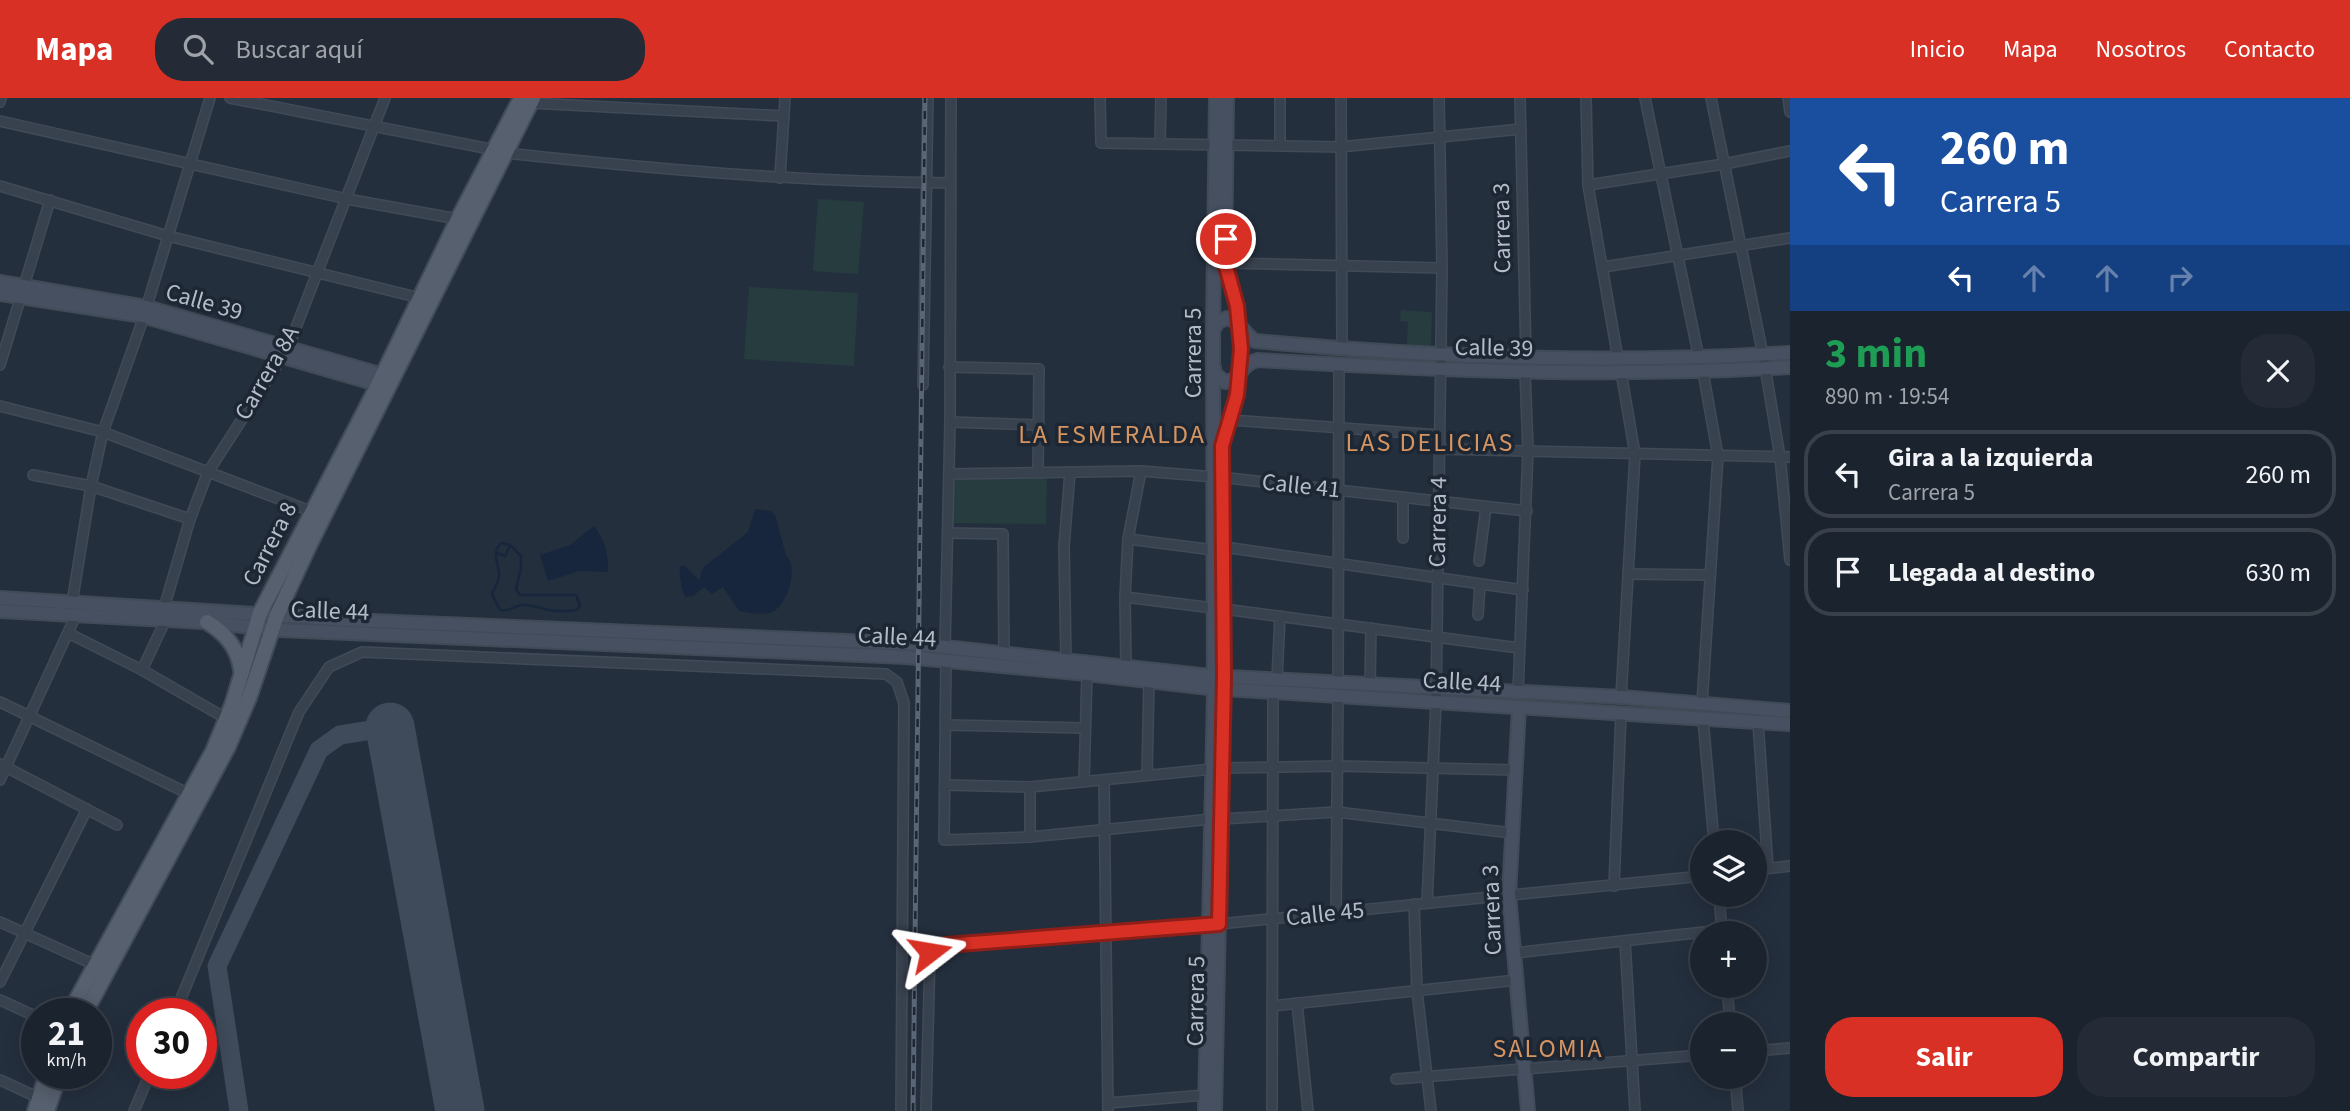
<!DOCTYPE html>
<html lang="es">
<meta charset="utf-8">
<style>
body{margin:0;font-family:"Source Sans 3",sans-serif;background:#242b36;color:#f1f3f6;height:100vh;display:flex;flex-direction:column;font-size:26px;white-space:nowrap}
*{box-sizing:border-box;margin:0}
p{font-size:23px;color:#a0a4aa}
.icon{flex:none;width:38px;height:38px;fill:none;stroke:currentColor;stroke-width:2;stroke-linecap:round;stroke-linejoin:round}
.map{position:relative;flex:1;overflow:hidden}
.side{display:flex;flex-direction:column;background:#1b232e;width:560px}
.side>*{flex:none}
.banner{background:#1a4fa0;color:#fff;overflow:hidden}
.fabs{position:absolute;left:1690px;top:732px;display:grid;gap:14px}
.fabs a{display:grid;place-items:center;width:77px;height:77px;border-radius:50%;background:#1b232e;box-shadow:0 4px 18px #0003,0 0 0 2px #39404a;font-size:35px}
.speed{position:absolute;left:21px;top:900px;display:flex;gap:14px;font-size:35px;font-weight:700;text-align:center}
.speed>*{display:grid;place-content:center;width:91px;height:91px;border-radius:50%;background:#1b232e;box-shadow:0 4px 18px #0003,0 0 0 2px #39404a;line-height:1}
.speed small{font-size:18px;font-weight:400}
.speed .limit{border:10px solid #d22;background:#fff;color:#111}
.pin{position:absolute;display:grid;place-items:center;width:60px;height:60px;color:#fff;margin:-30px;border:4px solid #fff;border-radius:50%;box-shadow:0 2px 7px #0007}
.me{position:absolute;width:77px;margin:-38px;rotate:76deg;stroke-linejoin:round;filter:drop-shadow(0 0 5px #0008)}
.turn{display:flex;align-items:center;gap:24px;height:147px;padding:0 35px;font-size:32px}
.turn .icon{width:91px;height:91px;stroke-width:2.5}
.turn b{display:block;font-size:49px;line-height:60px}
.lanes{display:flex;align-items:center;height:66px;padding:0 35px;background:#0003;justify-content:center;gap:35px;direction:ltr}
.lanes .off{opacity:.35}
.round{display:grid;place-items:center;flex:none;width:74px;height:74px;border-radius:28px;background:#242b36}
.summary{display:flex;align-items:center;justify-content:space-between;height:119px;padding:0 35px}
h1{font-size:42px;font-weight:700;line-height:52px;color:#1e9e55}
.button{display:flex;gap:14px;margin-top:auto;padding:14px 35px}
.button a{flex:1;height:80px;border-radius:28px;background:#d93025;color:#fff;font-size:28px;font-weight:700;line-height:80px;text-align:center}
.button a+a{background:#242b36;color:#f1f3f6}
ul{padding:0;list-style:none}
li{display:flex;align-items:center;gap:21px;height:88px;margin:0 14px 10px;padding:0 21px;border:4px solid #39404a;border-radius:28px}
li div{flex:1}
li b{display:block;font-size:26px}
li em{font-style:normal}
header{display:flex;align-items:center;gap:42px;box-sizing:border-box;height:98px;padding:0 35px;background:#d93025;color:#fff}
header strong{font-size:33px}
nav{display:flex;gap:38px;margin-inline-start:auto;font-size:24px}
.search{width:490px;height:63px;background:#242b36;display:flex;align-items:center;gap:18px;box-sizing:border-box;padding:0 24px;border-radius:28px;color:#a0a4aa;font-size:26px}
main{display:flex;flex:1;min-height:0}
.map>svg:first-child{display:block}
.green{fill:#263c3f}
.water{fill:#17263c}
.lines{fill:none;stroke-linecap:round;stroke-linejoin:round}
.stream{stroke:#17263c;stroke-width:2.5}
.taxiway{stroke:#3f4a5a;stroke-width:19}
.runway{stroke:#3f4a5a;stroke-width:49}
.street-casing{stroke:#414a57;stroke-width:12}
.secondary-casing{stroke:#414a57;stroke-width:16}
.primary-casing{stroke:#414a57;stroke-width:18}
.street{stroke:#38414e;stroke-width:9}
.secondary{stroke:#465061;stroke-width:12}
.primary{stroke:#56606e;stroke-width:14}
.rail-casing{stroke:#5a6575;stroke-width:5}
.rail{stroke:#1d2633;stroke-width:2.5;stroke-dasharray:8;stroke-linecap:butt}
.route-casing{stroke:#8d1f18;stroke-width:18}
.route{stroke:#d93025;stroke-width:12}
.labels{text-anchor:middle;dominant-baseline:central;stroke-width:7;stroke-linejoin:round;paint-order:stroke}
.street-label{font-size:24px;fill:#b4bcc9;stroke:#1d2633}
.neighbourhood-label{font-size:26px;letter-spacing:2px;fill:#d59563;stroke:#1d2633}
</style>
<header>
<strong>Mapa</strong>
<div class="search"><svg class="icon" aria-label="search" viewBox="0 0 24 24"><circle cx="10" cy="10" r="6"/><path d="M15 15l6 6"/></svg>Buscar aquí</div>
<nav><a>Inicio</a><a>Mapa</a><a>Nosotros</a><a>Contacto</a></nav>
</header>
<main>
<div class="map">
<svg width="1790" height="1013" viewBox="0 0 1790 1013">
<rect width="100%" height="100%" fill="#242f3e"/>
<g class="green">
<path d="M818,101L864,104L858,176L813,173Z"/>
<path d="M749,189L858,195L854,268L744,261Z"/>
<path d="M1401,212L1432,214L1431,249L1407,248L1408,224L1400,223Z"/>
<path d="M953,378H1047L1046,426L953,425Z"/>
</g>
<g class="water">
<path d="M755,411L771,413L775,417L786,457C799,469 788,505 774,513C764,518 750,515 739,513L723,489L712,496L704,489L693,498L686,499C681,492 679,477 680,468H685L700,483L701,474L705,468L748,434Z"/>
<path d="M594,428C605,442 609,456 608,474L579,473L548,483L540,457L570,447Z"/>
</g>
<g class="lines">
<g class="stream">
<path d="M501,445L510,447L521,458V470L516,491L520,497H576L580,508L577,512C568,513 557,514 549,512C539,510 532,506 521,507C513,509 509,514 500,512L492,496C494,491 498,484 499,479C500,466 490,457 501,445Z"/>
<path d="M496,455L505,458L510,448"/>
</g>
<path class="taxiway" d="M239,1013L217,868L319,652L340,637L390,629"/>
<path class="runway" d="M390,629L460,1013"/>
<defs>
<g id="street">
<path d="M230,0L495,52"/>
<path d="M1100,0L1101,45L1340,49L1521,31"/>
<path d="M1341,0L1342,251"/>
<path d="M1520,0L1526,259"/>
<path d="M1586,0L1588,87L1618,261"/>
<path d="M1645,0L1699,260"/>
<path d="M1711,0L1763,257L1780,359L1790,462"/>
<path d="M1788,0L1790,14"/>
<path d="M0,4L1,0"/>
<path d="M530,5L784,18"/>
<path d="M0,23L347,101L458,121"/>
<path d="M1160,46L1161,0"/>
<path d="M1280,48V0"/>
<path d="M505,55C653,71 801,84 951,85"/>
<path d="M780,80L785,0"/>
<path d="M1588,87L1724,66L1790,53"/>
<path d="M0,88L168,138L420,200"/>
<path d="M1225,165L1442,170"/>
<path d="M1603,169L1790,140"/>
<path d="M0,267L50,102"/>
<path d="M949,269L1039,271L1038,375"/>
<path d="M1621,274L1635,356L1621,599"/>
<path d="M923,287L928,0"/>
<path d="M0,308L103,334L313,414"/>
<path d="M1231,322L1439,337"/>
<path d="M950,324L1039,327"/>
<path d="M1439,351L1790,359"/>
<path d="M949,376L1141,373L1228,380L1527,413"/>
<path d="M33,377L91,388L190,421"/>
<path d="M948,435L1003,436L1004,555"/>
<path d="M1403,440V399"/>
<path d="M1128,441L1214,452"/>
<path d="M1224,449L1523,492"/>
<path d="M1479,463L1486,409"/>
<path d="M1628,476L1710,477"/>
<path d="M1125,499L1213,510"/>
<path d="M72,505L91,388L103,334L142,224L210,0"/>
<path d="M164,510L190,421L208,374L288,250L385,0"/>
<path d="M1224,511L1519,550"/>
<path d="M1478,517L1480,486"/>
<path d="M68,535L142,572L227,621"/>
<path d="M945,549L950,324L951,0"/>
<path d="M946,563L944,742L1030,739L1212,721"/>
<path d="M1066,563L1064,448L1070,374"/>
<path d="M1126,569L1125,499L1128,441L1141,373"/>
<path d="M142,572L165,523"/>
<path d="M1277,581L1280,518"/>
<path d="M1338,585L1339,266"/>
<path d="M1370,587L1371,530"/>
<path d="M1518,594L1528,353L1525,272"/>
<path d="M0,604L189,696"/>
<path d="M1702,606L1718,358L1703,274"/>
<path d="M1703,621L1714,744"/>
<path d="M1758,624L1768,770"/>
<path d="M946,627L1084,630"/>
<path d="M0,666L117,727"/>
<path d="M1222,670L1338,668L1515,672"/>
<path d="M1147,677L1149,583"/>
<path d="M0,682L76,517"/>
<path d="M1104,682L1108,1013"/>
<path d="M1084,684L1087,576"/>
<path d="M945,687L1030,689L1213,671"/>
<path d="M1221,721L1337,714L1512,735"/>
<path d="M1030,739V689"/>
<path d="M1755,772L1790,768"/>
<path d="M1614,788L1621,616"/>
<path d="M1719,796L1722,835"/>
<path d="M1427,805L1436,604L1442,170L1439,0"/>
<path d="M1414,806L1417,893L1431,1013"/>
<path d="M1336,814L1338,598"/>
<path d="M0,824L95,867"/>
<path d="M1625,843L1635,1013"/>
<path d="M1514,855L1722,832"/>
<path d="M0,884L87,711"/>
<path d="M1727,887L1730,926"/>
<path d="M0,902L37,919"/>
<path d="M1297,905L1308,1013"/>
<path d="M1272,908L1517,882"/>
<path d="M175,915L299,614L329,569L362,554L886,576L897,584L904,605L901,1013"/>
<path d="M1755,953L1790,950"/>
<path d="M1735,978L1738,1013"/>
<path d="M1396,981L1703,957"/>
<path d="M0,982L39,1000"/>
<path d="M1108,1005L1205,997"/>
<path d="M134,1013L150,975"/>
<path d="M926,1013L930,854L946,847L1219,826L1703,778"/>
<path d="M1272,1013L1273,594"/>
</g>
<g id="secondary">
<path d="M0,184L146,209L390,279"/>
<path d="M0,196L143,218L387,289"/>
<path d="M1213,232L1218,224L1227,220C1240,223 1244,236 1255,243C1433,260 1612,266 1790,255"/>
<path d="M1214,270L1215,276L1225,284C1243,282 1238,267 1258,262C1435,272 1613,280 1790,269"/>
<path d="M0,500L349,522L918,546L1210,578L1621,599L1790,613"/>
<path d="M0,513L203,524L280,532L906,559L1087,576L1209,590L1790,626"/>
<path d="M1519,609L1509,797L1528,1013"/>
<path d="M1205,1013L1214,595L1213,232L1216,0"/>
<path d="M1215,1013L1224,574L1222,348L1237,297L1241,251L1237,208L1225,165L1227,0"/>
</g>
<g id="primary">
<path d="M207,524C225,535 238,549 241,572"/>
<path d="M69,915L213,653L232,607L260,515L376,291L458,121L521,0"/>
<path d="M85,915L228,649L249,600L277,517L310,446L533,0"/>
<path d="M35,1013L47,975"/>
<path d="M47,1013L60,975"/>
</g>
</defs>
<use href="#street" class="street-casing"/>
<use href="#secondary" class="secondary-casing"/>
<use href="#primary" class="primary-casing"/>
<use href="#street" class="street"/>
<use href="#secondary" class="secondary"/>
<use href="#primary" class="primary"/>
<defs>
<path id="rail" d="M913,1013L925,0"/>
</defs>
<use href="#rail" class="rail-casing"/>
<use href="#rail" class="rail"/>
</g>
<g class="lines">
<defs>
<path id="route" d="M930,854L946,847L1219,826L1224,579L1222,348L1237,297L1241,251L1237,208L1225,165L1226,141"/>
</defs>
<use href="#route" class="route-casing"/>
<use href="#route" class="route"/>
</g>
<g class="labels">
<g class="street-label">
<text transform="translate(1502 130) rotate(-91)">Carrera 3</text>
<text transform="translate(204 204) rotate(16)">Calle 39</text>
<text transform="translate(1494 250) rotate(1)">Calle 39</text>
<text transform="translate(1193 255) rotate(-90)">Carrera 5</text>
<text transform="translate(267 275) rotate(-60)">Carrera 8A</text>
<text transform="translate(1301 388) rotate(6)">Calle 41</text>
<text transform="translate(1438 424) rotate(-89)">Carrera 4</text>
<text transform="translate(270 446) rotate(-63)">Carrera 8</text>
<text transform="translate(330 513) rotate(2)">Calle 44</text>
<text transform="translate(897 539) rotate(3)">Calle 44</text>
<text transform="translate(1462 584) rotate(3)">Calle 44</text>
<text transform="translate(1492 812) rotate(-92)">Carrera 3</text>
<text transform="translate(1325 816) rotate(-6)">Calle 45</text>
<text transform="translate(1196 903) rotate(-89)">Carrera 5</text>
</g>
<g class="neighbourhood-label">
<text x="1112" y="336">LA ESMERALDA</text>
<text x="1430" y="344">LAS DELICIAS</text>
<text x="1548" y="950">SALOMIA</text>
</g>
</g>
</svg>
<div class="fabs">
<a><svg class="icon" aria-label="layers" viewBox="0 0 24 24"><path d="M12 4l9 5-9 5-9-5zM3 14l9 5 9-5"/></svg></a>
<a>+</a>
<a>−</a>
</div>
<div class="speed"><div>21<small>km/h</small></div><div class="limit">30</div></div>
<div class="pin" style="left:1226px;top:141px;background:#d93025"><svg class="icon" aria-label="arrive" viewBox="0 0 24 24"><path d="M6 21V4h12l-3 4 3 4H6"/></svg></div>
<svg class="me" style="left:930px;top:854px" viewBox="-20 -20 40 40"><path d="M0-17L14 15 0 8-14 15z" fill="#d93025" stroke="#fff" stroke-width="4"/></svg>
</div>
<section class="side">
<div class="banner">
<div class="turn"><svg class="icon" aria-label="left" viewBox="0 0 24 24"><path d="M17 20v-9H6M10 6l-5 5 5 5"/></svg><div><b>260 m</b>Carrera 5</div></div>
<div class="lanes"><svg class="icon" aria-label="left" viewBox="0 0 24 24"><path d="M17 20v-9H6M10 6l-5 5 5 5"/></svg><svg class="icon off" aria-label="ahead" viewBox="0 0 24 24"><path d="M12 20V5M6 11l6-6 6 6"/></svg><svg class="icon off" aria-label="ahead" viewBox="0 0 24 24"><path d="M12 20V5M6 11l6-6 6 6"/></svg><svg class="icon off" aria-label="right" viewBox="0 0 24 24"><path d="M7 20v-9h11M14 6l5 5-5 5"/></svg></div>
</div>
<div class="summary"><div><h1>3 min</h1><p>890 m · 19:54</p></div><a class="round"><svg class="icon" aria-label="close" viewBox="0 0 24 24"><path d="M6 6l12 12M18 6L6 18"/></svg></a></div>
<ul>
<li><svg class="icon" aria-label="left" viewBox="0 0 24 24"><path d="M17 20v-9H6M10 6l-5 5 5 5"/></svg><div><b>Gira a la izquierda</b><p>Carrera 5</p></div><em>260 m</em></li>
<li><svg class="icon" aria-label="arrive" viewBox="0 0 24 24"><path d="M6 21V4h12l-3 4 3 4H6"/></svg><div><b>Llegada al destino</b></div><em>630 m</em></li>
</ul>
<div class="button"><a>Salir</a><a>Compartir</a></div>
</section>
</main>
